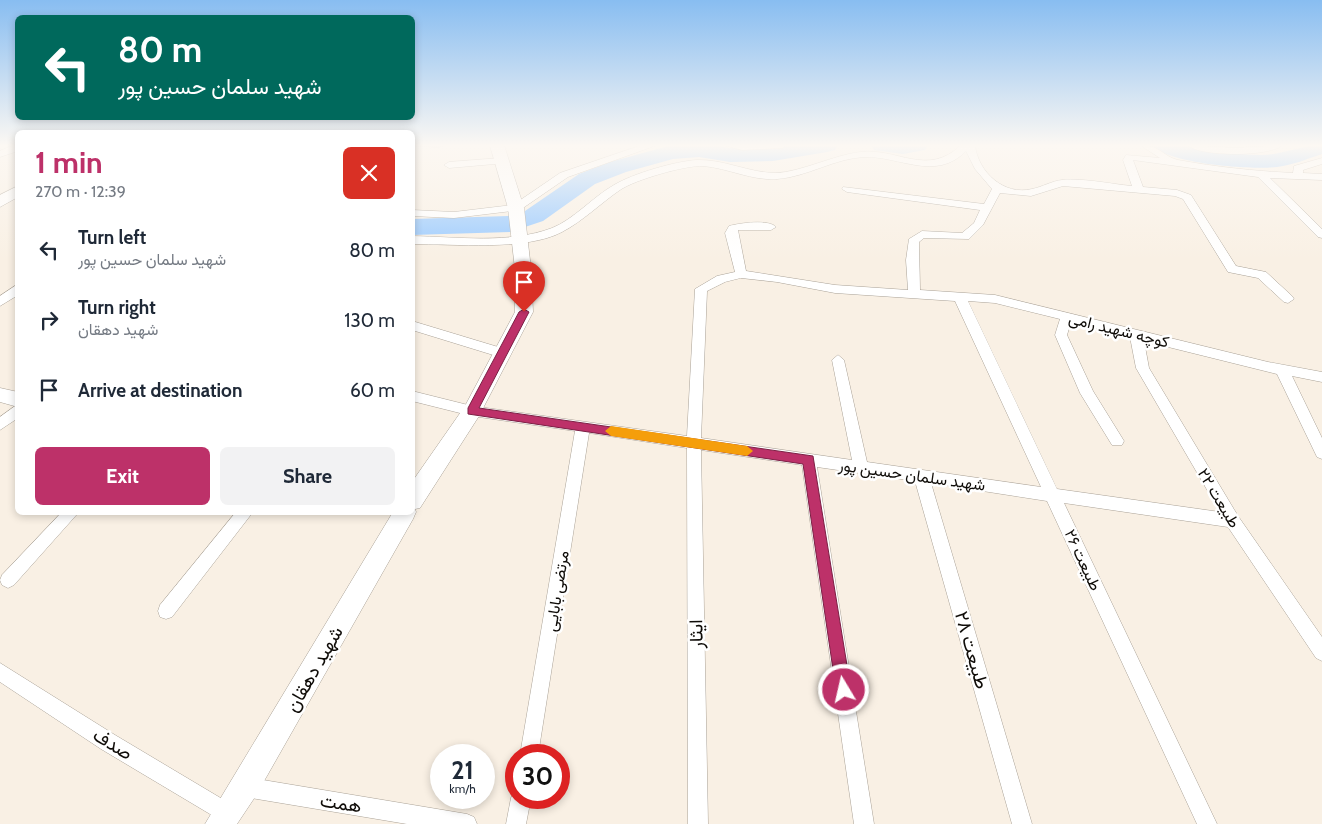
<!DOCTYPE html>
<meta charset="utf-8">
<style>
body{margin:0;font-family:Cabin,Vazirmatn,sans-serif;background:#f2f2f3;color:#1f2937;height:100vh;display:flex;flex-direction:column;font-size:19px;white-space:nowrap}
*{box-sizing:border-box;margin:0}
p{font-size:16px;color:#747a83}
.icon{flex:none;width:28px;height:28px;fill:none;stroke:currentColor;stroke-width:2;stroke-linecap:round;stroke-linejoin:round}
.map{position:relative;flex:1;overflow:hidden}
.drawer{position:absolute;left:15px;top:130px;width:400px;height:385px;display:flex;flex-direction:column;background:#fff;border-radius:8px;box-shadow:0 2px 8px #0003}
.drawer>*{flex:none}
.guide{position:absolute;left:15px;top:15px;width:400px;height:105px;border-radius:8px;box-shadow:0 2px 8px #0003;background:#00695c;color:#fff;overflow:hidden}
.speed{position:absolute;left:430px;top:744px;display:flex;gap:10px;font-size:25px;font-weight:700;text-align:center}
.speed>*{display:grid;place-content:center;width:65px;height:65px;border-radius:50%;background:#fff;box-shadow:0 2px 8px #0003;line-height:1}
.speed small{font-size:12px;font-weight:400}
.speed .limit{border:8px solid #d22;background:#fff;color:#111}
.pin{position:absolute;display:grid;place-items:center;width:42px;height:42px;color:#fff;margin:-51px -21px;border-radius:50% 50% 50% 0;rotate:-45deg;box-shadow:0 0 5px #0007}
.pin .icon{rotate:45deg}
.me{position:absolute;width:55px;margin:-28px;rotate:351deg;stroke-linejoin:round;filter:drop-shadow(0 0 4px #0008)}
.turn{display:flex;align-items:center;gap:18px;height:105px;padding:0 20px;font-size:22px}
.turn .icon{width:65px;height:65px;stroke-width:2.5}
.turn b{display:block;font-size:35px;line-height:42px}
.round{display:grid;place-items:center;flex:none;width:52px;height:52px;border-radius:8px;background:#f2f2f3}
.headline{display:flex;align-items:center;justify-content:space-between;height:85px;padding:0 20px}
h1{font-size:30px;font-weight:700;line-height:38px;color:#bd3169}
.primary-button{display:flex;gap:10px;margin-top:auto;padding:10px 20px}
.primary-button a{flex:1;height:58px;border-radius:8px;background:#bd3169;color:#fff;font-size:20px;font-weight:700;line-height:58px;text-align:center}
.primary-button a+a{background:#f2f2f3;color:#1f2937}
ul{padding:0;list-style:none}
li{display:flex;align-items:center;gap:15px;height:70px;padding:0 20px}
li div{flex:1}
li b{display:block;font-size:19px}
li em{font-style:normal}
.map>svg:first-child{display:block}
.lines{fill:none;stroke-linecap:round;stroke-linejoin:round}
.river{fill:#99caff;fill-rule:evenodd}
.street-casing{stroke:#aaa297;stroke-width:1}
.secondary-casing{stroke:#aaa297;stroke-width:1}
.street{fill:#fff;fill-rule:evenodd}
.secondary{fill:#fff;fill-rule:evenodd}
.wall{fill:#c3b7b1}
.shaded-wall{fill:#9f9590}
.route{fill:#bd3169;stroke:#7b2044}
.slow{fill:#f59e0b}
.labels{text-anchor:middle;dominant-baseline:central;stroke-width:5;stroke-linejoin:round;paint-order:stroke}
.street-label{font-size:16px;fill:#0f0c08;stroke:#fff}
.near-street-label{font-size:19px;fill:#0f0c08;stroke:#fff}
</style>
<div class="map">
<svg width="1322" height="824" viewBox="0 0 1322 824">
<rect width="100%" height="100%" fill="#f9f0e4"/>
<g class="lines">
<g class="river">
<path d="M672,145H710L730,148L838,145L835,150L827,152L773,161L730,162L699,157L673,159L626,172L595,184L543,221L510,232L412,235V219L508,216L525,211L579,174L610,162Z"/>
<path d="M871,145H928L925,150L903,154L874,150Z"/>
<path d="M1153,145C1163,145 1174,144 1184,145C1210,149 1235,155 1261,155C1283,155 1301,145 1322,145V154C1307,159 1293,165 1277,167C1254,170 1166,164 1153,145Z"/>
</g>
<defs>
<g id="street">
<path d="M14,145H18V151L0,157V151Z"/>
<path d="M642,145H657L568,177L520,210L454,218L412,216V210L454,212L513,205L560,173Z"/>
<path d="M724,145H787L782,148L742,150Z"/>
<path d="M961,145H975C978,172 1004,196 1032,189C1042,187 1052,181 1062,180C1084,178 1110,184 1132,186L1123,160L1126,155L1160,158L1140,145C1160,145 1164,157 1178,160C1216,167 1254,171 1293,173L1294,166L1322,158V164L1303,170V173L1322,174V180L1270,178L1322,229V238L1318,237L1258,177L1133,160L1143,187L1177,190L1191,195L1236,266L1266,272L1292,296L1294,299L1288,303L1284,302L1258,278L1228,272L1183,199L1175,196L1063,186L1031,196L1000,193L983,225L969,239L924,238L919,242L920,290L995,295L1268,362L1322,372V382L1292,376L1322,438V459L1317,457L1277,374L1144,341L1149,368L1238,516L1322,637V661L1316,658L1228,527L1064,503L1217,824H1197L1047,501L931,483L1032,824H1012L915,481L817,467L874,824H854L802,465L701,450L708,824H688L687,448L589,433L538,755H520L575,431L472,416L412,401V391L472,406L687,436L695,289L717,276L735,272L725,233L729,226C740,223 769,219 776,227L771,230H738L746,271L835,285L908,290L906,260L909,239L922,231L962,233L974,223L980,210L847,192L842,189L843,187L984,204L992,189L975,169L966,151C936,182 899,156 865,157C835,158 807,177 777,179C752,181 728,168 703,166C686,165 634,180 620,190C601,203 583,221 562,232C527,251 453,244 412,244V236C457,237 510,244 552,228C573,220 594,196 614,185C632,174 676,161 697,160C724,159 749,173 776,173C801,172 834,155 860,152C897,147 927,178 961,145ZM741,278L777,282L835,293L955,301L1041,487L867,462L844,360L838,355L832,360L852,460L701,438L707,291L725,282ZM968,301L995,303L1060,319L1055,335L1080,393L1112,445H1122L1124,441L1093,391L1067,335L1071,322L1130,337L1136,368L1220,512L1057,489Z"/>
<path d="M1187,145L1235,148L1283,145C1269,157 1201,157 1187,145Z"/>
<path d="M502,158L507,161L506,163L449,168L444,165L449,162Z"/>
<path d="M18,284V295L0,306V296Z"/>
<path d="M412,321L508,350L509,353L503,358L412,330Z"/>
<path d="M18,404V418L0,430V417Z"/>
<path d="M62,512H79L14,585L8,588L2,585L0,580L2,575Z"/>
<path d="M236,512H253L172,617L166,619L160,617L158,611L160,605Z"/>
<path d="M0,663L115,735L234,806L237,813L234,820L227,823L220,820L101,749L0,682Z"/>
<path d="M245,777L467,814L474,817L477,824H407L245,797L238,794L235,787L238,780Z"/>
<path d="M516,790V798H531L526,824H506L511,798Z"/>
</g>
<g id="secondary">
<path d="M490,145H504L524,208L531,269L533,312L479,416L420,508L415,509L416,512L413,519L255,797L237,824H205L393,512H412V482L465,406L515,312V269L508,208Z"/>
<path d="M18,186V197L0,207V195Z"/>
<path d="M0,388L18,392V407L0,402Z"/>
</g>
</defs>
<use href="#street" class="street-casing"/>
<use href="#secondary" class="secondary-casing"/>
<use href="#street" class="street"/>
<use href="#secondary" class="secondary"/>
</g>
<path class="wall" d="M412,145H446L438,148L412,146Z"/>
<path class="shaded-wall" d="M437,145H446L438,148Z"/>
<linearGradient id="sky" x2="0" y2="1"><stop stop-color="#88bdf1"/><stop offset="0.56" stop-color="#fcf8f3"/><stop offset="1" stop-color="#fcf8f3" stop-opacity="0"/></linearGradient>
<rect width="1322" height="260" fill="url(#sky)"/>
<path class="route" d="M524,309L529,312L479,408L813,456L851,690L849,695L844,697L839,695L836,690L803,464L468,414V408L519,312Z"/>
<path class="slow" d="M611,426L747,446L753,451L747,456L611,436L605,431Z"/>
<g class="labels">
<g class="street-label">
<text transform="translate(1119 330) rotate(14)">کوچه شهید رامی</text>
<text transform="translate(912 475) rotate(8)">شهید سلمان حسین پور</text>
<text transform="translate(1219 498) rotate(59)">طبیعت ۲۲</text>
<text transform="translate(1083 560) rotate(65)">طبیعت ۲۶</text>
<text transform="translate(557 591) rotate(-81)">مرتضی بابایی</text>
</g>
<g class="near-street-label">
<text transform="translate(696 634) rotate(-91)">ایثار</text>
<text transform="translate(972 650) rotate(74)">طبیعت ۲۸</text>
<text transform="translate(314 669) rotate(-60)">شهید دهقان</text>
<text transform="translate(113 744) rotate(32)">صدف</text>
<text transform="translate(341 803) rotate(9)">همت</text>
</g>
</g>
</svg>
<div class="speed"><div>21<small>km/h</small></div><div class="limit">30</div></div>
<div class="pin" style="left:524px;top:312px;background:#d93025"><svg class="icon" aria-label="arrive" viewBox="0 0 24 24"><path d="M6 21V4h12l-3 4 3 4H6"/></svg></div>
<svg class="me" style="left:844px;top:690px" viewBox="-20 -20 40 40"><circle r="17" fill="#bd3169" stroke="#fff" stroke-width="3"/><path d="M0-11L8 9 0 5-8 9z" fill="#fff"/></svg>
<div class="guide">
<div class="turn"><svg class="icon" aria-label="left" viewBox="0 0 24 24"><path d="M17 20v-9H6M10 6l-5 5 5 5"/></svg><div><b>80 m</b>شهید سلمان حسین پور</div></div>
</div>
<section class="drawer">
<div class="headline"><div><h1>1 min</h1><p>270 m · 12:39</p></div><a class="round" style="background:#d93025;color:#fff"><svg class="icon" aria-label="close" viewBox="0 0 24 24"><path d="M6 6l12 12M18 6L6 18"/></svg></a></div>
<ul>
<li><svg class="icon" aria-label="left" viewBox="0 0 24 24"><path d="M17 20v-9H6M10 6l-5 5 5 5"/></svg><div><b>Turn left</b><p>شهید سلمان حسین پور</p></div><em>80 m</em></li>
<li><svg class="icon" aria-label="right" viewBox="0 0 24 24"><path d="M7 20v-9h11M14 6l5 5-5 5"/></svg><div><b>Turn right</b><p>شهید دهقان</p></div><em>130 m</em></li>
<li><svg class="icon" aria-label="arrive" viewBox="0 0 24 24"><path d="M6 21V4h12l-3 4 3 4H6"/></svg><div><b>Arrive at destination</b></div><em>60 m</em></li>
</ul>
<div class="primary-button"><a>Exit</a><a>Share</a></div>
</section>
</div>
